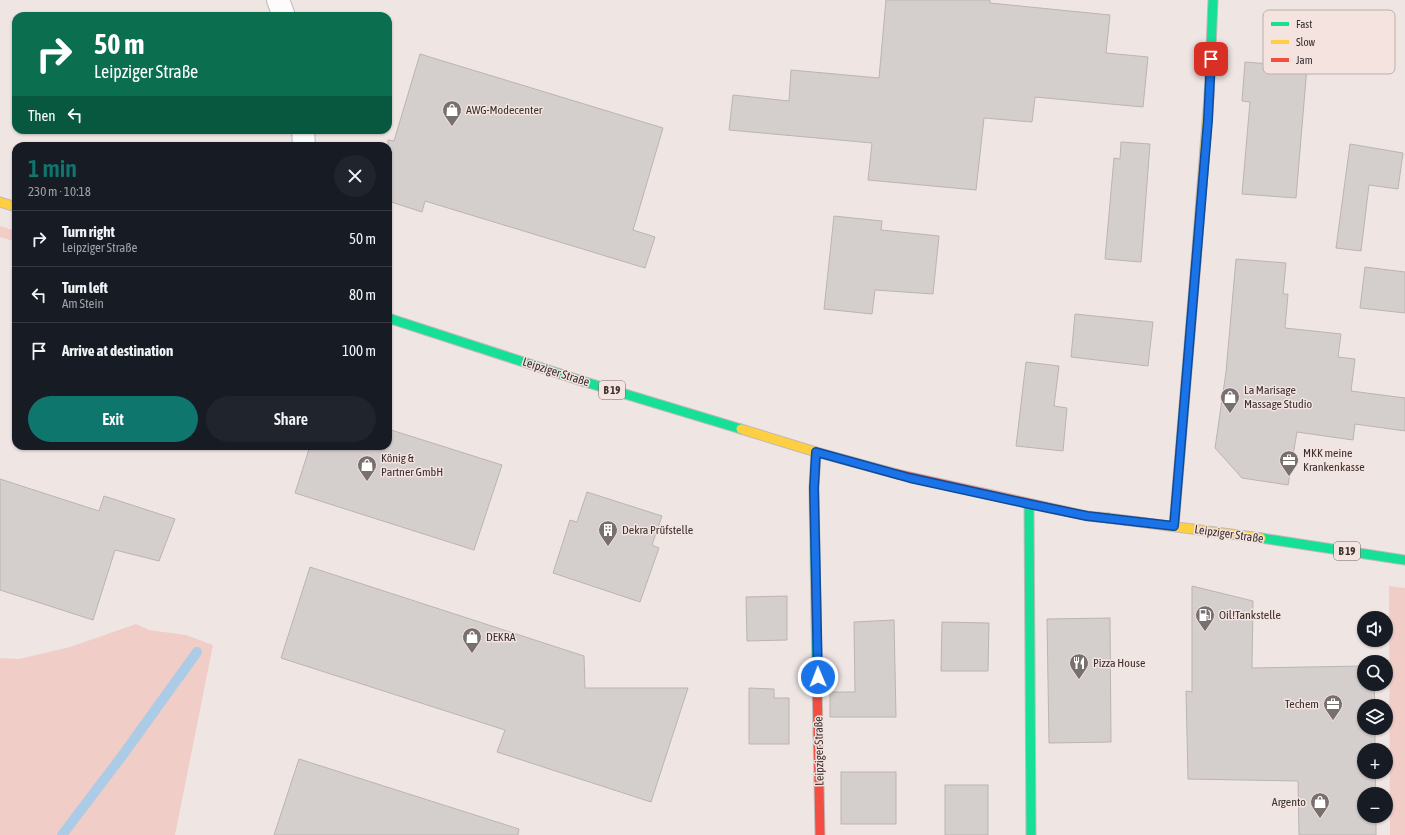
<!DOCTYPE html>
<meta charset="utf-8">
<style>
body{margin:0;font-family:"Asap Condensed",sans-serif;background:#20242c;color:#f1f3f6;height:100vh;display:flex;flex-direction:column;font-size:15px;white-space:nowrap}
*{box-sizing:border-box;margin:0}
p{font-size:13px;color:#9ea1a6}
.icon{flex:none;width:22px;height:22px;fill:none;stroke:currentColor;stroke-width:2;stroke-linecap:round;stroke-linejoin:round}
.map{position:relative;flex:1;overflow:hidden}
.side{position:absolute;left:12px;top:142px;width:380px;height:308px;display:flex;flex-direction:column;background:#171b24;border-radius:12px;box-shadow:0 1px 3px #0004}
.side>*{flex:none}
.top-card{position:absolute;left:12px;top:12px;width:380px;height:122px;border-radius:12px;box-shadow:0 1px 3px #0004;background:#0b6e4f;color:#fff;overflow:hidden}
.buttons{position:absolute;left:1357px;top:611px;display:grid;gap:8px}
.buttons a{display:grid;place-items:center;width:36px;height:36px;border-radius:50%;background:#171b24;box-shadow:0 1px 3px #0004;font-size:20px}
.pin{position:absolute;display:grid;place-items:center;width:34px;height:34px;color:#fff;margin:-17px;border-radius:8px;box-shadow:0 2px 6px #0006}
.me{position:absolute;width:44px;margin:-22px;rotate:359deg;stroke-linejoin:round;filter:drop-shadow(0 0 3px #0008)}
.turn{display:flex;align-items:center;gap:14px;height:84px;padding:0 16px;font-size:18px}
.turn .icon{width:52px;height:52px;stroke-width:2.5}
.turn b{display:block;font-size:28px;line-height:34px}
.then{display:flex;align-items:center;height:38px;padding:0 16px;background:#0003;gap:8px;font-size:15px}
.round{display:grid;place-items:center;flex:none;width:42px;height:42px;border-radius:21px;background:#20242c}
.summary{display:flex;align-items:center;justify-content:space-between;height:68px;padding:0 16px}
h1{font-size:24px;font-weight:600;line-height:30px;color:#0f766e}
.button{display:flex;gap:8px;margin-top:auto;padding:8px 16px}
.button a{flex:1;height:46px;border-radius:24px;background:#0f766e;color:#fff;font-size:16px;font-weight:600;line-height:46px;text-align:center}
.button a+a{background:#20242c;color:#f1f3f6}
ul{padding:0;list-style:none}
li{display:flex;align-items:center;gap:12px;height:56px;padding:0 16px;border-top:1px solid #363941}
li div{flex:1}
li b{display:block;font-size:15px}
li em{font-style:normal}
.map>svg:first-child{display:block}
.green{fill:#f0cec7}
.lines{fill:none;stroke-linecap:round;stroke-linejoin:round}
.stream{stroke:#accbe6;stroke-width:10}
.building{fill:#d4cecc;stroke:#bbb4b2}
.street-casing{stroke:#c0b9b7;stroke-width:24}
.fast-casing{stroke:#c0b9b7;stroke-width:11}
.slow-casing{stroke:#c0b9b7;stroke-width:11}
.jam-casing{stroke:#c0b9b7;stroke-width:11}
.street{stroke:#fdfbfb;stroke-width:22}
.fast{stroke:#16e098;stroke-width:9}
.slow{stroke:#ffcf43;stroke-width:9}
.jam{stroke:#f24e42;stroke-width:9}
.route-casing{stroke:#114b97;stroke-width:10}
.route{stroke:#1a73e8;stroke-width:7}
.labels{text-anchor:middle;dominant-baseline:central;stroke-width:3;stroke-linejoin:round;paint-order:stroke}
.shield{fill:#f4e3df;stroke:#706664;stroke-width:1}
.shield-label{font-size:11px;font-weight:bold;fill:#383130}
.poi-label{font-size:12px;fill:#383130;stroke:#f4e3df;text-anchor:start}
.street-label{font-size:12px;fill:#383130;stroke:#f4e3df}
.key{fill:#f4e3df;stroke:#bcaeaa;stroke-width:1}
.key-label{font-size:11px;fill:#383130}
</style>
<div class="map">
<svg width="1405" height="835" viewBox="0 0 1405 835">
<rect width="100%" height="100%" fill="#efe6e4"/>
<g class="green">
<path d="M0,226L16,231V242L0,237Z"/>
<path d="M1389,586L1405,588V835H1390Z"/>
<path d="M136,624L149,630L186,635L213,645L175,835H0V658L19,659L70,647Z"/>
</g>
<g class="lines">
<path class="stream" d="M62,835L122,756L197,652"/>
</g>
<g class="building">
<path d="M886,0H990V3L1110,15L1106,53L1148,57L1143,107L1035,97L1032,122L984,118L976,190L868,180L872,143L729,130L733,95L789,101L791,70L879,78Z"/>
<path d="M420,54L663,128L633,230L655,237L645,268L425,201L422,212L388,201V140L394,141Z"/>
<path d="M1245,62L1307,67L1296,198L1242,194L1250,102L1242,101Z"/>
<path d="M1121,142L1150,144L1141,262L1105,259L1114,158L1120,159Z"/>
<path d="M1350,144L1403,153L1398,189L1369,185L1361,251L1336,248Z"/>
<path d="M834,216L882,221L881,230L939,236L933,294L875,290L872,314L824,309Z"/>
<path d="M1236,259L1286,263L1283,294H1288L1285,328L1341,334L1338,357L1355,359L1351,391L1405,398V431L1355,424L1353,440L1297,432L1288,485L1242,478L1215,448L1226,372Z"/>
<path d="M1365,267L1405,272V313L1360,308Z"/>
<path d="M1075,314L1153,322L1148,366L1071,357Z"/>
<path d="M1026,362L1059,366L1054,406L1067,408L1063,451L1016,446Z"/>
<path d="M388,429L502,465L474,550L295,493L310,446H388Z"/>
<path d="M0,479L99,511L104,496L175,519L159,561L115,550L93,620L0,590Z"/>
<path d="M587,492L662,516L652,545L659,548L640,602L553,573L570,520L577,522Z"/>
<path d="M310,567L584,656L585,688H688L651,802L497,752L505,730L281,658Z"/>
<path d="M1192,586L1253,601L1252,668L1364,666V684H1374L1375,706H1364V728H1375V750H1364V772H1375L1376,794H1364V816H1376V835H1299L1298,781L1188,779L1186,691L1192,692Z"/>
<path d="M787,596V640L747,641L746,597Z"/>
<path d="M1110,618L1111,742L1049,743L1047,619Z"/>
<path d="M894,620L896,717H830V692H855L854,622Z"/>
<path d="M942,622L989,623L988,671H941Z"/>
<path d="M749,688L774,689V698H789V744H749Z"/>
<path d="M299,759L519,829L518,835H274Z"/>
<rect x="841" y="772" width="55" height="52"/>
<rect x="945" y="785" width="43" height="50"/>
</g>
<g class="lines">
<defs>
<g id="street">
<path d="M278,0L284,16"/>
<path d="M303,130L304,146"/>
</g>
<g id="fast">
<path d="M1209,96L1213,0"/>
<path d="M388,318L582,381L741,429"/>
<path d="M816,452L814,488L817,680"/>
<path d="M1029,504L1031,835"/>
<path d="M1174,526L1196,262"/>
<path d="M1261,538L1405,560"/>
</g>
<g id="slow">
<path d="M0,202L16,207"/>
<path d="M1196,262L1209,96"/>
<path d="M741,429L816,452L897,474"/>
<path d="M1108,518L1261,538"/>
</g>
<g id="jam">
<path d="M897,474L1087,516L1108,518"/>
<path d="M817,680L820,835"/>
</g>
</defs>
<use href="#street" class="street-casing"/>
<use href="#fast" class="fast-casing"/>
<use href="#slow" class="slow-casing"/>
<use href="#jam" class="jam-casing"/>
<use href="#street" class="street"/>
<use href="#fast" class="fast"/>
<use href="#slow" class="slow"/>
<use href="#jam" class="jam"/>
</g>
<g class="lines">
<defs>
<path id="route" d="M818,677L814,488L816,452L910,478L1029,504L1087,516L1174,526L1208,120L1211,59"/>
</defs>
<use href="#route" class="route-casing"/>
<use href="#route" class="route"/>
</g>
<defs>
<symbol id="shop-pin" viewBox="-11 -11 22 30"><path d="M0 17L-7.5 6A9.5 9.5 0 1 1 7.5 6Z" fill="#78706f" stroke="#f4e3df"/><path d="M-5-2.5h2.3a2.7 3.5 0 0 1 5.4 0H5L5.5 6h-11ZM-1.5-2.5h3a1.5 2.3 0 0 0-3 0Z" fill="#fff"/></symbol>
<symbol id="office-pin" viewBox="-11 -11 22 30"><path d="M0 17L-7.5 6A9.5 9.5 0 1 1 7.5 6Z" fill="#78706f" stroke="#f4e3df"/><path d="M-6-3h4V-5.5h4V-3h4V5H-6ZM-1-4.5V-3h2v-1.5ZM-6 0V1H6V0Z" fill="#fff"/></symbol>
<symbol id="building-pin" viewBox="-11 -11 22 30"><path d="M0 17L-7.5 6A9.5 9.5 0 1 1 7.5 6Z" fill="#78706f" stroke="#f4e3df"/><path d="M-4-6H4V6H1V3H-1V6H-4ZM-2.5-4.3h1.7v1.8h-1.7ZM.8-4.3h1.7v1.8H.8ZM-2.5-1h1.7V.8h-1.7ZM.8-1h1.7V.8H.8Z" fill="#fff"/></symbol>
<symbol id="fuel-pin" viewBox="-11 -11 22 30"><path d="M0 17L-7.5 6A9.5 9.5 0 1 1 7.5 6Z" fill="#78706f" stroke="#f4e3df"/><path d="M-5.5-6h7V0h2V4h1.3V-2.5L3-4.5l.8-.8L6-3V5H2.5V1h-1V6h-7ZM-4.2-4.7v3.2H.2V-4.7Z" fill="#fff"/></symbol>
<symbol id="restaurant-pin" viewBox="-11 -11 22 30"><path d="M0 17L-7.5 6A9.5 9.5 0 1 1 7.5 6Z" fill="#78706f" stroke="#f4e3df"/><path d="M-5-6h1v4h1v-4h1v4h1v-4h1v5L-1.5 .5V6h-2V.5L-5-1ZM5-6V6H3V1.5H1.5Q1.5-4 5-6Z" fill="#fff"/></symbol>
</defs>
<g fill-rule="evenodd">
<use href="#shop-pin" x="441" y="99" width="22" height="30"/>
<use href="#shop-pin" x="1219" y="386" width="22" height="30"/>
<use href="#office-pin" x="1278" y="449" width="22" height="30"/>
<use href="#shop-pin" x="356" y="454" width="22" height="30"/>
<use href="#building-pin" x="597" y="519" width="22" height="30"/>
<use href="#fuel-pin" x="1194" y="604" width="22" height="30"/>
<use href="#shop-pin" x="461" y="626" width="22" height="30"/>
<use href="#restaurant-pin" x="1068" y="652" width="22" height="30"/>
<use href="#office-pin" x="1322" y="693" width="22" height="30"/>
<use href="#shop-pin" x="1309" y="791" width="22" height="30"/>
</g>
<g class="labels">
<g class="shield">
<rect x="599" y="381" width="26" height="18" rx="3"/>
<rect x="1334" y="542" width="26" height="18" rx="3"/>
</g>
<g class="shield-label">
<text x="612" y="390">B 19</text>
<text x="1347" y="551">B 19</text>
</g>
<g class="poi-label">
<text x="466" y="110">AWG-Modecenter</text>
<text x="1244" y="390">La Marisage<tspan x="1244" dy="14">Massage Studio</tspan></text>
<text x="1303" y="453">MKK meine<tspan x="1303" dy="14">Krankenkasse</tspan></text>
<text x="381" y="458">König &amp;<tspan x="381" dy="14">Partner GmbH</tspan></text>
<text x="622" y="530">Dekra Prüfstelle</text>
<text x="1219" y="615">Oil!Tankstelle</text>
<text x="486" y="637">DEKRA</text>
<text x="1093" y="663">Pizza House</text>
<text x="1319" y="704" text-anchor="end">Techem</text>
<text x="1306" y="802" text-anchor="end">Argento</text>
</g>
<g class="street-label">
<text transform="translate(556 372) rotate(18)">Leipziger Straße</text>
<text transform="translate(1229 534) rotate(8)">Leipziger Straße</text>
<text transform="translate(819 751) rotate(-91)">Leipziger Straße</text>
</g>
</g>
<rect x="1263" y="10" width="132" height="64" rx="6" class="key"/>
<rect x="1271" y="22" width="18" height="4" fill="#16e098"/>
<rect x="1271" y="40" width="18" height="4" fill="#ffcf43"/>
<rect x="1271" y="58" width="18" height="4" fill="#f24e42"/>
<g class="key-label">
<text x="1296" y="28">Fast</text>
<text x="1296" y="46">Slow</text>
<text x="1296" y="64">Jam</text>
</g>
</svg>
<div class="buttons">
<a><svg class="icon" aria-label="sound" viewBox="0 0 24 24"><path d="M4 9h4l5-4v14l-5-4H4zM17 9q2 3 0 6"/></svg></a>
<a><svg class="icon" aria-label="search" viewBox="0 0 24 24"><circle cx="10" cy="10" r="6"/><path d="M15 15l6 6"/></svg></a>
<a><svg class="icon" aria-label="layers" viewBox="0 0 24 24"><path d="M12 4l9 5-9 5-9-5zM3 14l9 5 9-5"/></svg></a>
<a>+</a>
<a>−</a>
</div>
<div class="pin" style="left:1211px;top:59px;background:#d93025"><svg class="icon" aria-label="arrive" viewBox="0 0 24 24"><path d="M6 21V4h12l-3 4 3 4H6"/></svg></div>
<svg class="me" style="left:818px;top:677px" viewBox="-20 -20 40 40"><circle r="17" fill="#1a73e8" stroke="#fff" stroke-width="3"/><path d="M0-11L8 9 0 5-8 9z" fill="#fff"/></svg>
<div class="top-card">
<div class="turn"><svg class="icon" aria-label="right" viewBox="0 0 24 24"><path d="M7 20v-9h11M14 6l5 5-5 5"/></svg><div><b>50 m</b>Leipziger Straße</div></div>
<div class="then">Then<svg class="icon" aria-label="left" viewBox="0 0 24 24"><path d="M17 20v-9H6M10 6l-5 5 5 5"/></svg></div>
</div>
<section class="side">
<div class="summary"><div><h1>1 min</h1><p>230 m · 10:18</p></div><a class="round"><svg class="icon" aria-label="close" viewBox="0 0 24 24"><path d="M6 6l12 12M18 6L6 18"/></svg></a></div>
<ul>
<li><svg class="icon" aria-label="right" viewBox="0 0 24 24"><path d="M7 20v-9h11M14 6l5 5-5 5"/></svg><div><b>Turn right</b><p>Leipziger Straße</p></div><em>50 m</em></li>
<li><svg class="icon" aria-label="left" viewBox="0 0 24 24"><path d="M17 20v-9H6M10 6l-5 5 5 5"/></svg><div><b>Turn left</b><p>Am Stein</p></div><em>80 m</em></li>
<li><svg class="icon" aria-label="arrive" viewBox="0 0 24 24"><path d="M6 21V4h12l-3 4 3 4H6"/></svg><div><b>Arrive at destination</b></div><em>100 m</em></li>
</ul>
<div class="button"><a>Exit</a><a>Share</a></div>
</section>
</div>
